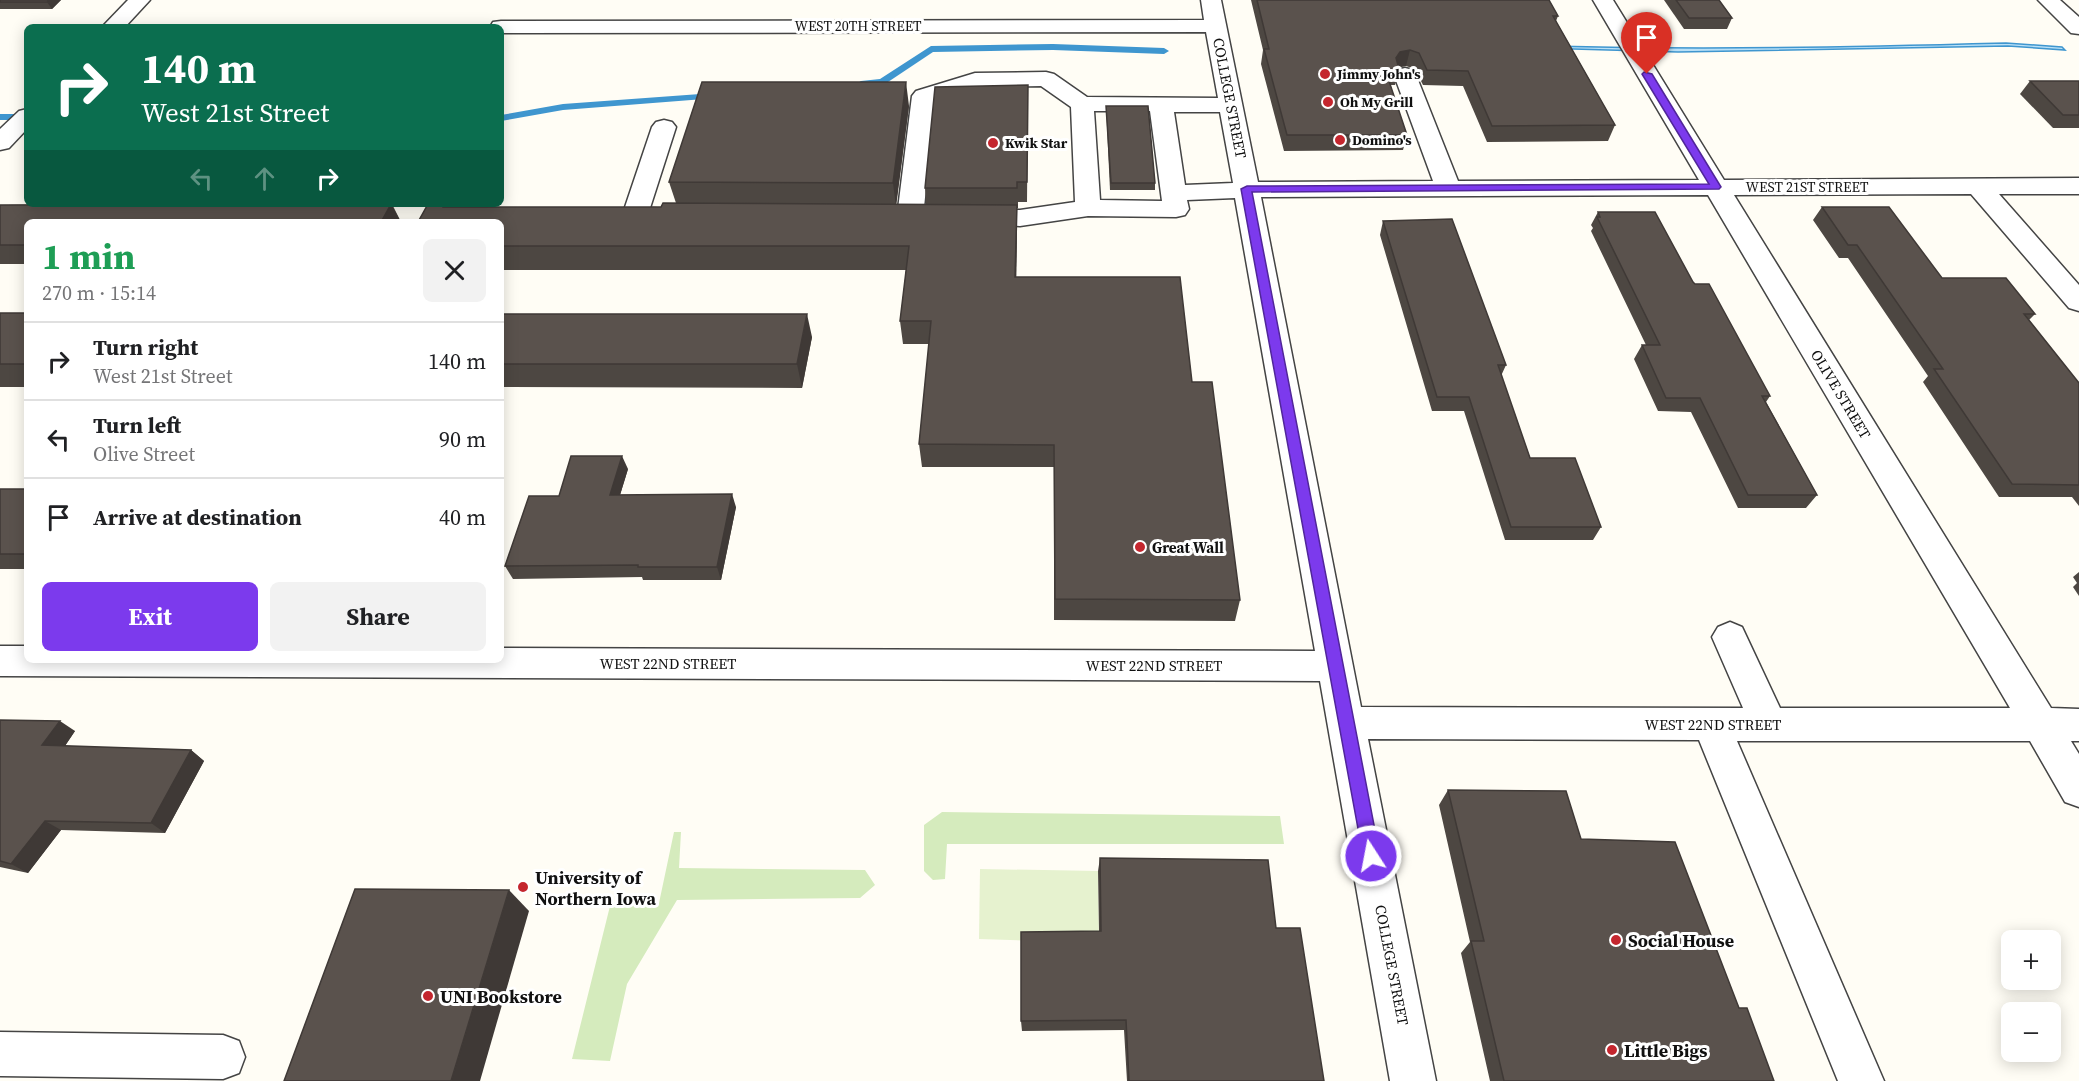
<!DOCTYPE html>
<meta charset="utf-8">
<style>
body{margin:0;font-family:"Source Serif 4",serif;background:#f2f2f2;color:#202124;height:100vh;display:flex;flex-direction:column;font-size:22px;white-space:nowrap}
*{box-sizing:border-box;margin:0}
p{font-size:20px;color:#757577}
.icon{flex:none;width:33px;height:33px;fill:none;stroke:currentColor;stroke-width:2;stroke-linecap:round;stroke-linejoin:round}
.map{position:relative;flex:1;overflow:hidden}
.side{position:absolute;left:24px;top:219px;width:480px;height:444px;display:flex;flex-direction:column;background:#fff;border-radius:9px;box-shadow:0 3px 15px #0003}
.side>*{flex:none}
.hud{position:absolute;left:24px;top:24px;width:480px;height:183px;border-radius:9px;box-shadow:0 3px 15px #0003;background:#0b6e4f;color:#fff;overflow:hidden}
.controls{position:absolute;left:2001px;top:930px;display:grid;gap:12px}
.controls a{display:grid;place-items:center;width:60px;height:60px;border-radius:9px;background:#fff;box-shadow:0 3px 15px #0003;font-size:30px}
.pin{position:absolute;display:grid;place-items:center;width:51px;height:51px;color:#fff;margin:-62px -26px;border-radius:50% 50% 50% 0;rotate:-45deg;box-shadow:0 0 6px #0007}
.pin .icon{rotate:45deg}
.me{position:absolute;width:66px;margin:-33px;rotate:349deg;stroke-linejoin:round;filter:drop-shadow(0 0 4px #0008)}
.turn{display:flex;align-items:center;gap:21px;height:126px;padding:0 18px;font-size:27px}
.turn .icon{width:78px;height:78px;stroke-width:2.5}
.turn b{display:block;font-size:42px;line-height:51px}
.lanes{display:flex;align-items:center;height:57px;padding:0 18px;background:#0003;justify-content:center;gap:30px;direction:ltr}
.lanes .off{opacity:.35}
.round{display:grid;place-items:center;flex:none;width:63px;height:63px;border-radius:9px;background:#f2f2f2}
.overview{display:flex;align-items:center;justify-content:space-between;height:102px;padding:0 18px}
h1{font-size:36px;font-weight:700;line-height:45px;color:#1e9e55}
.primary-button{display:flex;gap:12px;margin-top:auto;padding:12px 18px}
.primary-button a{flex:1;height:69px;border-radius:9px;background:#7c3aed;color:#fff;font-size:24px;font-weight:700;line-height:69px;text-align:center}
.primary-button a+a{background:#f2f2f2;color:#202124}
ul{padding:0;list-style:none}
li{display:flex;align-items:center;gap:18px;height:78px;padding:0 18px;border-top:2px solid #e0e0e0}
li div{flex:1}
li b{display:block;font-size:22px}
li em{font-style:normal}
.map>svg:first-child{display:block}
.green{fill:#d5ebbd}
.pitch{fill:#e6f2cf}
.water{fill:#b9e0f7;stroke:#3f96cf;stroke-width:1.5}
.lines{fill:none;stroke-linecap:round;stroke-linejoin:round}
.stream{fill:#3f96cf;fill-rule:evenodd}
.minor-casing{stroke:#444;stroke-width:3}
.minor{fill:#fff;fill-rule:evenodd}
.wall{fill:#4d4742}
.shaded-wall{fill:#3f3936}
.building{fill:#5a524d;stroke:#3f3936;stroke-width:1.5}
.route{fill:#7c3aed;stroke:#51269a;stroke-width:1.5}
.poi-dot{fill:#c4262e;stroke:#fff;stroke-width:2}
.labels{text-anchor:middle;dominant-baseline:central;stroke-width:6;stroke-linejoin:round;paint-order:stroke}
.far-street-label{font-size:14px;fill:#111;stroke:#fff}
.far-poi-label{font-size:14px;font-weight:bold;fill:#111;stroke:#fff;text-anchor:start}
.street-label{font-size:15px;fill:#111;stroke:#fff}
.poi-label{font-size:15px;font-weight:bold;fill:#111;stroke:#fff;text-anchor:start}
.near-poi-label{font-size:18px;font-weight:bold;fill:#111;stroke:#fff;text-anchor:start}
</style>
<div class="map">
<svg width="2079" height="1081" viewBox="0 0 2079 1081">
<rect width="100%" height="100%" fill="#fffdf5"/>
<g class="green">
<path d="M942,812L1280,816L1284,844H947L945,879L933,880L924,871V825Z"/>
<path d="M674,832H681L679,868L865,870L875,885L860,898L677,900L627,984L610,1061L572,1059L611,902L659,903Z"/>
</g>
<path class="pitch" d="M980,869L1098,871L1099,943L979,939Z"/>
<path class="water" d="M2006,43L2062,47L2065,50L2008,46L1678,52L1538,48L1550,46C1703,50 1854,47 2006,43Z"/>
<g class="lines">
<g class="stream">
<path d="M1053,44L1164,48L1169,51L1164,54L1053,50L933,52L885,84L861,87L856,84L861,81L880,79L931,46Z"/>
<path d="M714,93L719,96L717,98L563,110L501,121V115L563,104Z"/>
<rect x="0" y="114" width="27" height="6"/>
</g>
<defs>
<g id="minor">
<path d="M128,0H150L125,27H102Z"/>
<path d="M1201,0H1221L1258,182L1433,181L1394,75L1397,70L1405,68L1413,70L1416,75L1458,181L1699,180L1593,0H1613L1724,180L2079,178V194H1999L2079,285V311L2069,308L1971,194L1734,195L2051,708L2079,709V741H2071L2079,754V807L2065,802L2030,741H1737L1884,1081H1838L1699,740L1368,739L1436,1081H1390L1320,681L0,676V646H27V660H501V648L1315,651L1235,198L1187,200L1189,209L1185,215L1176,217L1088,216L1020,226L964,223L960,217L964,211L973,209L1020,210L1075,202L1071,107L1041,86L977,87L935,100L923,217L919,223L910,225L901,223L897,217L912,96L916,91L975,73L1046,72L1054,74L1087,97L1218,98L1206,32L501,33V27H490L493,22L501,21L1204,20ZM1094,111H1150L1162,201L1100,200ZM1174,112H1220L1233,183L1185,185ZM1708,195L2010,708H1780L1742,627L1730,622L1718,627L1712,637L1743,708L1361,707L1261,197Z"/>
<path d="M2038,0H2060L2079,17V34L2071,33Z"/>
<path d="M27,109V129L9,148L0,150V129L19,111Z"/>
<path d="M664,120L672,122L676,127L650,208L679,210L683,216L679,222C663,226 642,226 626,222L622,216L652,127L656,122Z"/>
<path d="M0,1032L223,1035L239,1041L245,1057L239,1073L223,1079L0,1076Z"/>
</g>
</defs>
<use href="#minor" class="minor-casing"/>
<use href="#minor" class="minor"/>
</g>
<g class="wall">
<path d="M0,0H61L52,9H0Z"/>
<path d="M1251,0H1549L1558,16L1556,21L1615,125L1608,141L1487,142L1463,86L1423,85L1415,69L1406,66L1399,67V69L1395,85H1390L1407,135L1403,150L1284,151L1261,64L1263,50Z"/>
<path d="M1664,0H1719L1732,18L1727,29H1684Z"/>
<path d="M2030,81H2079V128H2053L2020,94Z"/>
<path d="M1028,85L1027,202H1018V208H1017L1016,277L1192,382L1240,600L1235,621L1054,620V467H922L919,444L929,344H903L900,321L906,270H501V222L454,207H661L676,203L669,182L909,106L896,204H926L925,188Z"/>
<path d="M1106,106L1155,183V190H1110Z"/>
<path d="M392,204L401,222H27V264H0V205Z"/>
<path d="M1822,207L1942,278L2035,314L2029,320L2079,383V506L2072,497H1999L1923,382L1928,376L1848,258H1839L1813,220Z"/>
<path d="M1598,212L1693,282L1770,396L1766,402L1817,495L1806,508H1738L1691,412L1658,411L1634,359L1642,345H1646L1591,231L1593,228L1591,225Z"/>
<path d="M1383,221L1506,365L1501,376L1530,458L1601,527L1593,540H1505L1464,411H1432L1380,235Z"/>
<rect x="0" y="313" width="27" height="74"/>
<path d="M501,314L812,337L802,388L501,387Z"/>
<path d="M628,469L620,495L736,507L721,580H643L642,577L513,579L505,566L559,496Z"/>
<rect x="0" y="489" width="27" height="80"/>
<path d="M2079,572V596L2073,587L2077,583L2073,577Z"/>
<path d="M0,720L75,731L65,746L191,750L204,761L165,833L61,830L28,873L0,867Z"/>
<path d="M1448,790L1581,839L1739,1008L1774,1081H1490L1461,953L1470,942L1439,805Z"/>
<path d="M1100,858L1276,928L1324,1081H1127L1124,1030L1022,1031L1021,1021L1099,931L1098,871Z"/>
</g>
<g class="shaded-wall">
<path d="M49,0H61L52,9L47,2Z"/>
<path d="M1410,50L1406,66L1396,68V58L1400,52Z"/>
<path d="M906,82L909,106L896,207L893,183Z"/>
<path d="M391,204L401,222H381Z"/>
<path d="M443,204H454V222L443,207Z"/>
<path d="M1017,205V228L1016,301L1015,277Z"/>
<path d="M807,314L812,337L802,388L797,364Z"/>
<path d="M622,456L628,469L616,508L610,495Z"/>
<path d="M732,494L736,507L721,580L717,567Z"/>
<path d="M60,721L75,731L58,756L42,745Z"/>
<path d="M191,750L204,761L165,833L151,823Z"/>
<path d="M45,821L61,830L28,873L11,864Z"/>
<path d="M509,890L529,911L480,1081H451Z"/>
</g>
<g class="building">
<path d="M0,0H49L47,2H0Z"/>
<path d="M1257,0H1549L1558,16H1553L1615,125L1492,126L1468,71L1427,70L1419,53L1410,50L1400,52L1396,58L1399,69H1385L1407,135H1287L1264,49H1269Z"/>
<path d="M1676,0H1719L1732,18H1689Z"/>
<path d="M2030,81H2079V115H2063Z"/>
<path d="M702,82H906L893,183L669,182Z"/>
<path d="M1028,85L1027,182H1017V188H925L935,87Z"/>
<path d="M1106,106H1148L1155,183H1111Z"/>
<path d="M663,203L1017,205L1015,277H1180L1192,382H1212L1240,600L1055,599L1054,445L919,444L931,321H900L909,246H501V222H418L428,204H443V207H661Z"/>
<path d="M391,204L381,222H27V245H0V205Z"/>
<path d="M1822,207H1889L1942,278H2006L2035,314H2024L2079,383V485L2012,484L1934,369H1943L1857,245H1848Z"/>
<path d="M1598,212H1655L1693,282L1695,284H1709L1770,396H1762L1817,495H1748L1700,398H1666L1642,345H1660L1597,217H1600Z"/>
<path d="M1452,219L1506,365H1498L1530,458H1575L1601,527H1511L1469,397H1437L1383,221Z"/>
<rect x="0" y="313" width="27" height="51"/>
<path d="M501,314H807L797,364H501Z"/>
<path d="M571,456H622L610,495L732,494L717,567H638V565L505,566L529,496H559Z"/>
<rect x="0" y="489" width="27" height="65"/>
<path d="M0,720L60,721L42,745L191,750L151,823L45,821L11,864L0,861Z"/>
<path d="M1448,790L1566,791L1581,839L1675,842L1739,1008H1747L1774,1081H1504L1471,941H1484Z"/>
<path d="M1100,858L1268,860L1276,928H1300L1324,1081H1129L1126,1020L1021,1021V932L1101,931Z"/>
<path d="M355,889L509,890L451,1081H284Z"/>
</g>
<path class="route" d="M1644,72L1652,74L1721,187L1719,189L1252,192L1380,856L1377,861L1371,864L1366,861L1363,856L1241,189L1247,186L1709,184L1642,74Z"/>
<g class="poi-dot">
<circle cx="1325" cy="74" r="6"/>
<circle cx="1328" cy="102" r="6"/>
<circle cx="1340" cy="140" r="6"/>
<circle cx="993" cy="143" r="6"/>
<circle cx="1140" cy="547" r="6"/>
<circle cx="523" cy="887" r="6"/>
<circle cx="1616" cy="940" r="6"/>
<circle cx="428" cy="996" r="6"/>
<circle cx="1612" cy="1050" r="6"/>
</g>
<g class="labels">
<g class="far-street-label">
<text x="858" y="26">WEST 20TH STREET</text>
<text x="1807" y="187">WEST 21ST STREET</text>
</g>
<g class="far-poi-label">
<text x="1337" y="74">Jimmy John's</text>
<text x="1340" y="102">Oh My Grill</text>
<text x="1352" y="140">Domino's</text>
<text x="1005" y="143">Kwik Star</text>
</g>
<g class="street-label">
<text transform="translate(1230 98) rotate(79)">COLLEGE STREET</text>
<text transform="translate(1841 394) rotate(59)">OLIVE STREET</text>
<text x="668" y="663">WEST 22ND STREET</text>
<text x="1154" y="665">WEST 22ND STREET</text>
<text x="1713" y="724">WEST 22ND STREET</text>
<text transform="translate(1392 965) rotate(79)">COLLEGE STREET</text>
</g>
<g class="poi-label">
<text x="1152" y="547">Great Wall</text>
</g>
<g class="near-poi-label">
<text x="535" y="877">University of<tspan x="535" dy="21">Northern Iowa</tspan></text>
<text x="1628" y="940">Social House</text>
<text x="440" y="996">UNI Bookstore</text>
<text x="1624" y="1050">Little Bigs</text>
</g>
</g>
</svg>
<div class="controls">
<a>+</a>
<a>−</a>
</div>
<div class="pin" style="left:1647px;top:74px;background:#d93025"><svg class="icon" aria-label="arrive" viewBox="0 0 24 24"><path d="M6 21V4h12l-3 4 3 4H6"/></svg></div>
<svg class="me" style="left:1371px;top:856px" viewBox="-20 -20 40 40"><circle r="17" fill="#7c3aed" stroke="#fff" stroke-width="3"/><path d="M0-11L8 9 0 5-8 9z" fill="#fff"/></svg>
<div class="hud">
<div class="turn"><svg class="icon" aria-label="right" viewBox="0 0 24 24"><path d="M7 20v-9h11M14 6l5 5-5 5"/></svg><div><b>140 m</b>West 21st Street</div></div>
<div class="lanes"><svg class="icon off" aria-label="left" viewBox="0 0 24 24"><path d="M17 20v-9H6M10 6l-5 5 5 5"/></svg><svg class="icon off" aria-label="ahead" viewBox="0 0 24 24"><path d="M12 20V5M6 11l6-6 6 6"/></svg><svg class="icon" aria-label="right" viewBox="0 0 24 24"><path d="M7 20v-9h11M14 6l5 5-5 5"/></svg></div>
</div>
<section class="side">
<div class="overview"><div><h1>1 min</h1><p>270 m · 15:14</p></div><a class="round"><svg class="icon" aria-label="close" viewBox="0 0 24 24"><path d="M6 6l12 12M18 6L6 18"/></svg></a></div>
<ul>
<li><svg class="icon" aria-label="right" viewBox="0 0 24 24"><path d="M7 20v-9h11M14 6l5 5-5 5"/></svg><div><b>Turn right</b><p>West 21st Street</p></div><em>140 m</em></li>
<li><svg class="icon" aria-label="left" viewBox="0 0 24 24"><path d="M17 20v-9H6M10 6l-5 5 5 5"/></svg><div><b>Turn left</b><p>Olive Street</p></div><em>90 m</em></li>
<li><svg class="icon" aria-label="arrive" viewBox="0 0 24 24"><path d="M6 21V4h12l-3 4 3 4H6"/></svg><div><b>Arrive at destination</b></div><em>40 m</em></li>
</ul>
<div class="primary-button"><a>Exit</a><a>Share</a></div>
</section>
</div>
